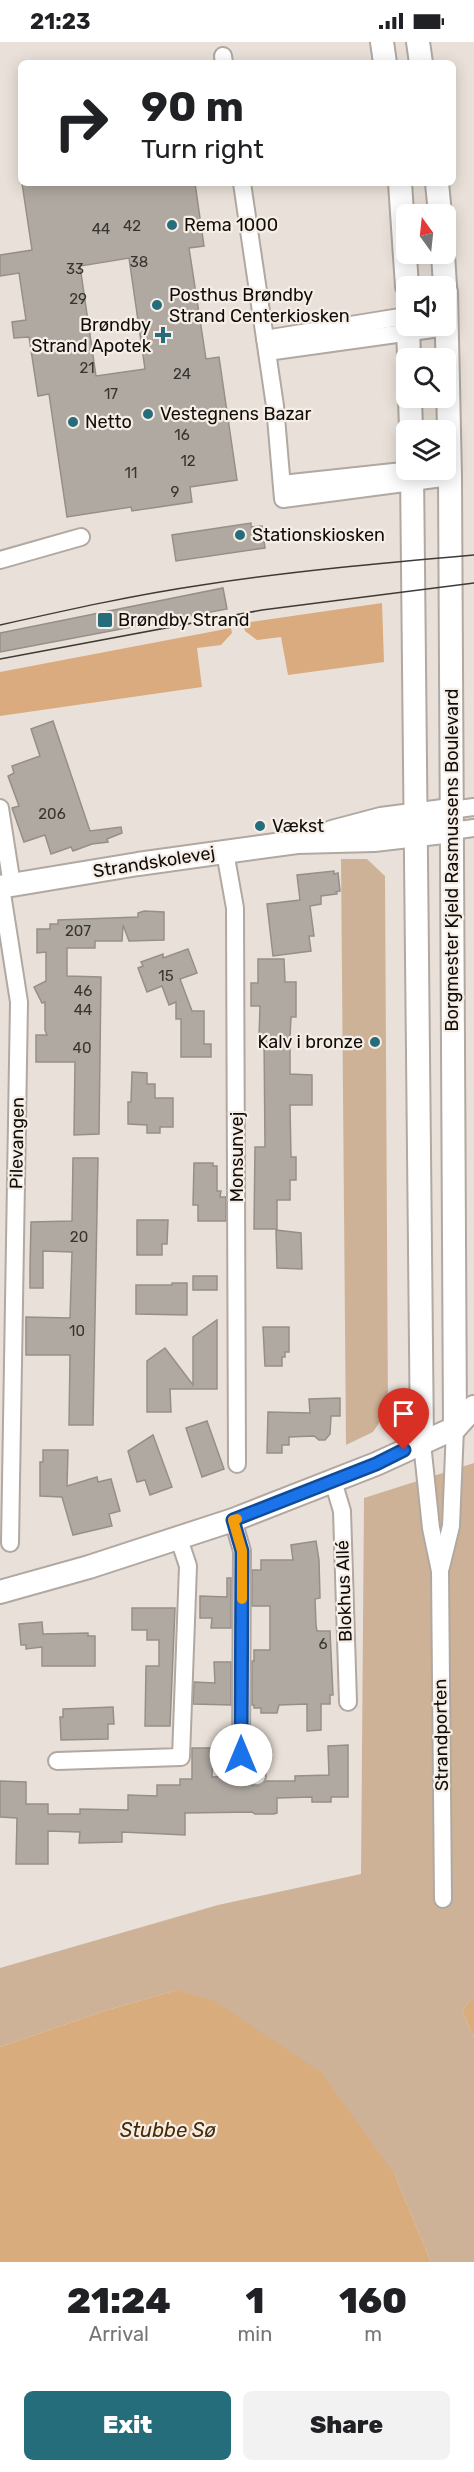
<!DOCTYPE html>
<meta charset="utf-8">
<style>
body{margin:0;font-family:Rubik,sans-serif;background:#f2f2f2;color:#202124;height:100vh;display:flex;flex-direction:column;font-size:22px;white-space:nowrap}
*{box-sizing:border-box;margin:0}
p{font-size:20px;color:#757577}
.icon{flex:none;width:33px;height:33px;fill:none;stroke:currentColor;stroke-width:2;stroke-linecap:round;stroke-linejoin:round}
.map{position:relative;height:2220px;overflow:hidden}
.side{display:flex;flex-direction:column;background:#fff;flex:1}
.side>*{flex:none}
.banner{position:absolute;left:18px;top:18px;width:438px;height:126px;border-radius:9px;box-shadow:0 3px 15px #0003;background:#fff;color:#202124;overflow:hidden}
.needle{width:39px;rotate:345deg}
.controls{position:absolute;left:396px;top:162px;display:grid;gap:12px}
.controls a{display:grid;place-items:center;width:60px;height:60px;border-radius:9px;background:#fff;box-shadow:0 3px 15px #0003;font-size:30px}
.pin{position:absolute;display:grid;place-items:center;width:51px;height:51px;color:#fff;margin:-62px -26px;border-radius:50% 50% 50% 0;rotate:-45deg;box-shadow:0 0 6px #0007}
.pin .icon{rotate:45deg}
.me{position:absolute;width:66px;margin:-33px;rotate:0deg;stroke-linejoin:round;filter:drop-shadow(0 0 4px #0008)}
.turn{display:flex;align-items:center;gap:21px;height:126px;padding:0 24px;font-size:27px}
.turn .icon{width:78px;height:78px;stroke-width:2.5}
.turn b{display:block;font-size:42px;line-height:51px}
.eta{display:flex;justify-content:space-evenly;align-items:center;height:102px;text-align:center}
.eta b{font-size:36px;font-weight:800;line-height:42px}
.action{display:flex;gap:12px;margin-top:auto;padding:12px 24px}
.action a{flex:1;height:69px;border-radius:9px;background:#266d7b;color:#fff;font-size:24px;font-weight:800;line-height:69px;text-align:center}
.action a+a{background:#f2f2f2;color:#202124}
.status{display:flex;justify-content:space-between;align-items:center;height:42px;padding:0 30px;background:#fff;direction:ltr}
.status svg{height:16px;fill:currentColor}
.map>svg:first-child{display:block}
.green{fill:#ceb297}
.forest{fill:#d9ab7e}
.water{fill:#d9ac7e}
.building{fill:#b0a9a2;stroke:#968f88;stroke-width:1.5;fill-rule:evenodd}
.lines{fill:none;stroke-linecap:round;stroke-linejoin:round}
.street-casing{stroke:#b0a8a1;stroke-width:20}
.secondary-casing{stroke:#b0a8a1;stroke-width:26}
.street{stroke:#fff;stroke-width:16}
.secondary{stroke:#fff;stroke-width:22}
.tram{stroke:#3e3b37;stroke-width:1.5}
.route-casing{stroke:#114b97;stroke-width:15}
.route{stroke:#1a73e8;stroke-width:10}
.slow{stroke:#f59e0b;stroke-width:10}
.poi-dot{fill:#266d7b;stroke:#f6eee6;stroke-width:2}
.labels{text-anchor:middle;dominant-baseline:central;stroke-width:4.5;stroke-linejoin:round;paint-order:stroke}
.number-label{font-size:15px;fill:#373430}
.poi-label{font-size:18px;fill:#0f0d0a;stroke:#f6eee6;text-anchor:start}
.street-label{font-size:18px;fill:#0f0d0a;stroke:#f6eee6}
.water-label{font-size:20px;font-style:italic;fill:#492b05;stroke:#f6eee6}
</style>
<div class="status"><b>21:23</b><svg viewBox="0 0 49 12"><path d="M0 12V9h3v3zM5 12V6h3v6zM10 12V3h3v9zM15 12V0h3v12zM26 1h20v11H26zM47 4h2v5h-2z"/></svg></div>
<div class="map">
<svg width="474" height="2220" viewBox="0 0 474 2220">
<rect width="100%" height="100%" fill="#e9e1d9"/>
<g class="green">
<path d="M341,817H367L385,834L388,1368L373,1390L346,1403Z"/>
<path d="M474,1421V1955L462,1968L474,1996V2220H431L395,2133L177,1948L104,1969L0,2005V1926L218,1863L361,1832L364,1456Z"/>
</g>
<g class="forest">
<path d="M382,561L384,620L288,633L281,595L257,598L245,589L243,581Z"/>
<path d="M231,586L232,591L221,603L197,606L202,645L0,674V630Z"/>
</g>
<g class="water">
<path d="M177,1948L214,1959L322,2031L395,2133L431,2220H0V2005L104,1969Z"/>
<path d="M474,1955V1996L462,1968Z"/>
</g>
<g class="building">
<path d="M22,141H195L204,204L189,206L206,317L219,315L237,438L190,445L192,460L132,469L131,465L67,475L49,352L38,354L29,295L14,296L12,280L26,278L19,231L0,234V213L32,208ZM129,216L145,327L96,334L80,224Z"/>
<path d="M251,481V485L262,484L265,506L176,519L172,493Z"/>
<path d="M223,546L227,567L0,610V591Z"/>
<path d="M53,679L90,789L121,785L122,791L107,797L108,800L92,802L73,809L71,805L51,812L45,793L24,800L12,766L19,764L8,734L14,731L12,724L40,714L31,687Z"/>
<path d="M334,829V832L338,831L340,849L336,850L337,852L321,854V862L310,864L314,894H309L311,909L273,914L267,862L300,858L297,833Z"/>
<path d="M144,869L164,870V898L129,899L123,883L122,899H95V906H67V934L101,935L99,1092L74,1093L75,1020H36V993H47L45,988V960L42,961L34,945L46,939V910L37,911V887H50V882H58V878L138,875V871Z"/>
<path d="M188,907L197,931L180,937L192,969H204V1002H211V1015H181V977H176V960L169,963L162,944L147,950L138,926L143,924L141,920L163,912V916Z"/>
<path d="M258,917H284L285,940H296V975H291L290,995V1032L312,1033V1063H290L291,1115H296V1138H290V1158H277V1187H254L255,1105H265L264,995H259L260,964H251V941H258Z"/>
<path d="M132,1030L147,1031V1042H155V1056H173V1085H160V1091H147V1083L128,1082V1060H131Z"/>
<path d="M73,1116H98L93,1383H69L70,1313H26V1275L70,1276L72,1210L43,1209V1246H30V1225L31,1180L72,1179Z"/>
<path d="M194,1121H213V1124H217V1149H221L220,1155H226V1179H198V1163H193Z"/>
<path d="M137,1178H168L167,1202H162V1213H137Z"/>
<path d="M276,1188L301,1191L302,1227L277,1226Z"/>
<rect x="193" y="1234" width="24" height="14"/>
<path d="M172,1241H187V1273L136,1272V1243H172Z"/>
<path d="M217,1278V1347H170L171,1370H147V1319L165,1306L193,1343V1295Z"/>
<path d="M263,1285H289V1310H285V1315H282V1324H265Z"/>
<path d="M340,1356V1374H331L330,1392L325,1398H319L314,1394L289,1395V1403H282V1411H267L268,1370L310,1371L309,1357Z"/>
<path d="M207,1379L224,1427L202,1435L186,1386Z"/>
<path d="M153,1393L172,1445L150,1453L145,1438L137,1440L128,1409Z"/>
<path d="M43,1408H68L67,1444L97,1435L98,1440L111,1437L120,1469L109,1472L112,1484L73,1493L62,1455L40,1454V1420H43Z"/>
<path d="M316,1499L319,1518L320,1556L315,1557L316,1583L317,1589H330L333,1653H330V1662H321V1688L307,1689V1662L279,1663L277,1671H261V1666H254V1663H252V1619H254V1608H270V1564H252V1528H261V1518H293L291,1503Z"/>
<path d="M227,1536H231V1586H211L212,1576H200V1554L227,1555Z"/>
<path d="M132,1566H175L170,1684H145L146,1624H159V1598H147V1588H132Z"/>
<path d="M42,1580L43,1592L88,1591V1594H95V1624H42V1605L26,1607V1603H21L19,1582Z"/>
<path d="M214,1620H231V1663L193,1662L194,1640L215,1641Z"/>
<path d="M113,1665L114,1682H108V1697L61,1698L60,1675H63V1667Z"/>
<path d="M348,1703V1755H331V1760H312V1755L277,1756V1771L274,1772H255L252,1770L185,1771V1793L122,1790V1800L79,1801L80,1790L48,1789V1822H16L17,1776L0,1775V1739L26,1740V1762H48V1772H80V1767L128,1768V1753L157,1754V1743H180V1737H192V1706H213L212,1735L244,1734L252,1743L258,1744L266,1739H295V1734L329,1733L328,1704Z"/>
</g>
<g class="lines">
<defs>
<g id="street">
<path d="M223,14L224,21"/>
<path d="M242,141L275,364L283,457L450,435"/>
<path d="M265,297L406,274"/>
<path d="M267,310L447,285"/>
<path d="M282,442L412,428L421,429"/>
<path d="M0,518L81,495"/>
<path d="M0,766L12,843"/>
<path d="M451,768L474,765"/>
<path d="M452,789L474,786"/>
<path d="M225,810L235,866L237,1422"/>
<path d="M1,845L19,960L10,1501"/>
<path d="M422,1401L431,1486L440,1529L443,1857"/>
<path d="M333,1439L342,1469L348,1660"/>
<path d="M233,1478L242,1509L241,1713L257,1734"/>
<path d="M441,1525L451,1484L455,1386"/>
<path d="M57,1719L181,1715L188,1524L179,1497"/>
</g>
<g id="secondary">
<path d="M382,0L385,21"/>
<path d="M418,0L421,21"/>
<path d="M400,141L407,244"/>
<path d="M437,141L440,172"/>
<path d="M443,212L445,244"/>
<path d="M446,250L450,435L455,1386"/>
<path d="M408,284L409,316"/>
<path d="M410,356L411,388"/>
<path d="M412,428L422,1401"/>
<path d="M332,790L381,777L451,768"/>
<path d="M0,845L138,822L297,800L374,798L452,789"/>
<path d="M0,1550L89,1525L233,1478L376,1422L455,1386L474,1365"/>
</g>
</defs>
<use href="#street" class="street-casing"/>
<use href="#secondary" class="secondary-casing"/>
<use href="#street" class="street"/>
<use href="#secondary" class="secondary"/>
<g class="tram">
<path d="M0,583C67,568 134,553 202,543C292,529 383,521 474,513"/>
<path d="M0,617L262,568L474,541"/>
</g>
</g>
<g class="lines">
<defs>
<path id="route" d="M241,1713L242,1509L233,1478L376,1422L404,1408"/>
</defs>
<use href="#route" class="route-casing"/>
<use href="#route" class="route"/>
<path class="slow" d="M237,1477L233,1478L242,1509V1557"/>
</g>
<g class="poi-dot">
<circle cx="172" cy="183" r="6"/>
<circle cx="157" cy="263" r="6"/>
<path d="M160 284h6v6h6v6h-6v6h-6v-6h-6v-6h6z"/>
<circle cx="148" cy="372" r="6"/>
<circle cx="73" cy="380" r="6"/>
<circle cx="240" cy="493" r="6"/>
<rect x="97" y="570" width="16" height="16" rx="3"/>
<circle cx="260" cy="784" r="6"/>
<circle cx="375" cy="1000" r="6"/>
</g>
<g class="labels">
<g class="number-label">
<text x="132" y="184">42</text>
<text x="101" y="187">44</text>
<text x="139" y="220">38</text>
<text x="75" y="227">33</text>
<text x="78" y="257">29</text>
<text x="87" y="326">21</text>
<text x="182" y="332">24</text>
<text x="111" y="352">17</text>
<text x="182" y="393">16</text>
<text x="188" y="419">12</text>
<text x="131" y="431">11</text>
<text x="175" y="450">9</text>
<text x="52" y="772">206</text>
<text x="78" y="889">207</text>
<text x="166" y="934">15</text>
<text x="83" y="949">46</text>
<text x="83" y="968">44</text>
<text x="82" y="1006">40</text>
<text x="79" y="1195">20</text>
<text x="77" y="1289">10</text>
<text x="323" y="1602">6</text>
</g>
<g class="poi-label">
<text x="184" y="183">Rema 1000</text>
<text x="169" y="253">Posthus Brøndby<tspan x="169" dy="21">Strand Centerkiosken</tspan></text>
<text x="151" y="283" text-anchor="end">Brøndby<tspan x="151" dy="21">Strand Apotek</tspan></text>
<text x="160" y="372">Vestegnens Bazar</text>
<text x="85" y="380">Netto</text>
<text x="252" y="493">Stationskiosken</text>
<text x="118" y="578">Brøndby Strand</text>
<text x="272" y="784">Vækst</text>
<text x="363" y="1000" text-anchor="end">Kalv i bronze</text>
</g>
<g class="street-label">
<text transform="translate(452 818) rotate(-90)">Borgmester Kjeld Rasmussens Boulevard</text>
<text transform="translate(154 820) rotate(-9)">Strandskolevej</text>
<text transform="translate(17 1101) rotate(-89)">Pilevangen</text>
<text transform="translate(237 1115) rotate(-90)">Monsunvej</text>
<text transform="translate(344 1549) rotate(-92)">Blokhus Allé</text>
<text transform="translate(441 1693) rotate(-91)">Strandporten</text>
</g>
<g class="water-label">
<text x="168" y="2088">Stubbe Sø</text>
</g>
</g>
</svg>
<div class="controls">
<a><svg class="needle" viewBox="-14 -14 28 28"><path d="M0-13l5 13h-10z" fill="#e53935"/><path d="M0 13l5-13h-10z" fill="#757577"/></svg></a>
<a><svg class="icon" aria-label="sound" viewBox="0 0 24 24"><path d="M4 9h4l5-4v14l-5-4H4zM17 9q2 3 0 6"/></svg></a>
<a><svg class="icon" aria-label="search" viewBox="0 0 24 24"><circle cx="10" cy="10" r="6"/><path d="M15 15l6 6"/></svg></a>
<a><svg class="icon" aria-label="layers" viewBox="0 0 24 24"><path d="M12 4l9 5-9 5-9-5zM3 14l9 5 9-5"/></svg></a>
</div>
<div class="pin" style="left:404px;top:1408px;background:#d93025"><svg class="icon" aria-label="arrive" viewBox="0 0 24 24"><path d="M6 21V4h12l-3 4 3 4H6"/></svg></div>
<svg class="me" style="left:241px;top:1713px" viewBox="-20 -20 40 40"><circle r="19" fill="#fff"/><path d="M0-13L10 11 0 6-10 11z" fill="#1a73e8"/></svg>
<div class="banner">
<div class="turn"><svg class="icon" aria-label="right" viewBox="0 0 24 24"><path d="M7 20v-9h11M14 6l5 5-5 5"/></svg><div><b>90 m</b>Turn right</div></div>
</div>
</div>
<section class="side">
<div class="eta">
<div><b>21:24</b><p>Arrival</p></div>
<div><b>1</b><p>min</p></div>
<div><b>160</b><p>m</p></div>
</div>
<div class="action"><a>Exit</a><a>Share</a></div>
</section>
